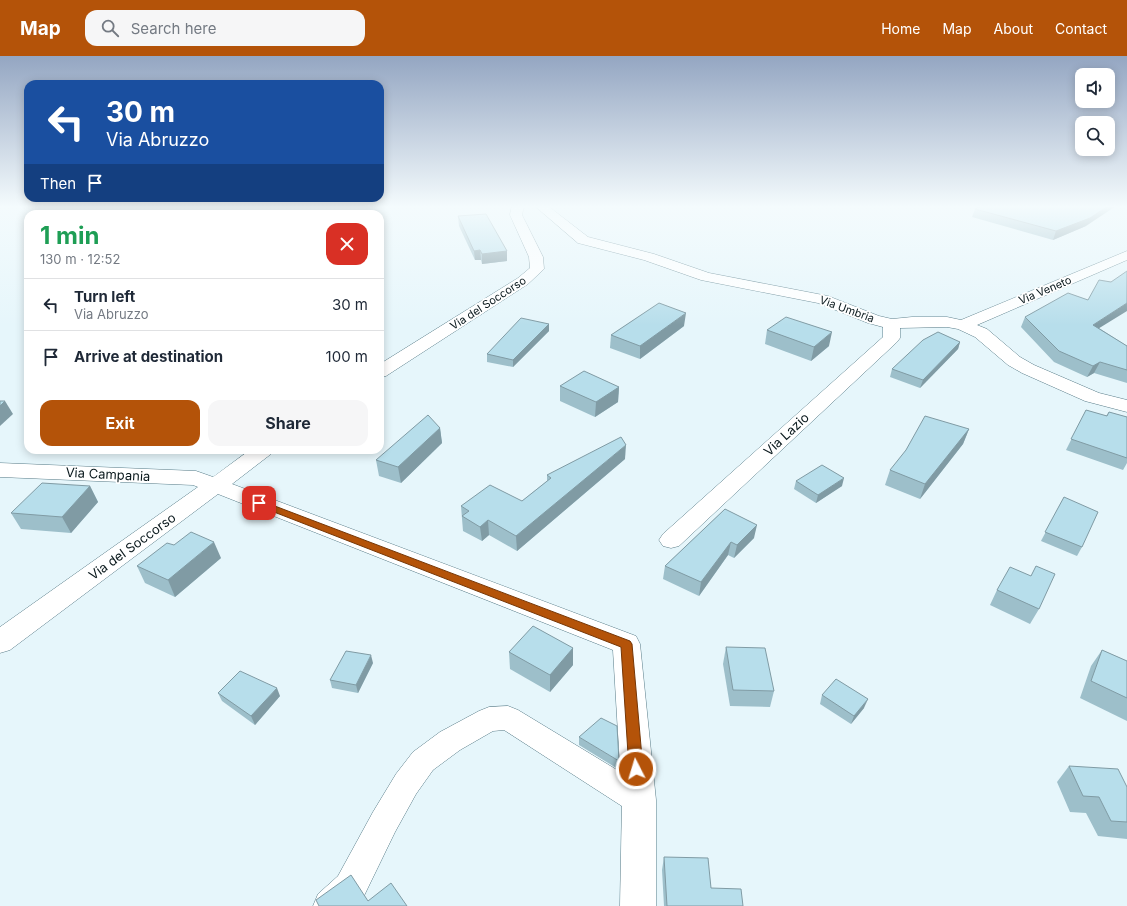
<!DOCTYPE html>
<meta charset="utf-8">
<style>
body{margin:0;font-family:Inter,sans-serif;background:#f6f6f7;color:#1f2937;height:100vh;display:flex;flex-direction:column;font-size:15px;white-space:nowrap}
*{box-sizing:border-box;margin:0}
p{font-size:13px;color:#747a83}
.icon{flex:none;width:22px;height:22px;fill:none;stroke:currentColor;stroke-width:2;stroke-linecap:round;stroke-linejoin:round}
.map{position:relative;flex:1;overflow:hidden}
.details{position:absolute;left:24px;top:154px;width:360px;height:244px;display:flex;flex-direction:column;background:#fff;border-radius:12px;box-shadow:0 2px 10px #0003}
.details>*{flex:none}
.banner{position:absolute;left:24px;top:24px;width:360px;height:122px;border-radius:12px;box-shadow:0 2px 10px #0003;background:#1a4fa0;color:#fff;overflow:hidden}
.buttons{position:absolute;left:1075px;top:12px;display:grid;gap:8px}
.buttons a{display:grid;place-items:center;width:40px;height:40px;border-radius:8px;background:#fff;box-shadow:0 2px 10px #0003;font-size:20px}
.pin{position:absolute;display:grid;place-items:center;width:34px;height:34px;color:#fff;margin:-17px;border-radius:8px;box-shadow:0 2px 6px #0006}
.me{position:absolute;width:44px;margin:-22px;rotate:355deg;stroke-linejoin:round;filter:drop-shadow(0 0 3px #0008)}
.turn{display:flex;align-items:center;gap:14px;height:84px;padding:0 16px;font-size:18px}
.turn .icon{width:52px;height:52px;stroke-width:2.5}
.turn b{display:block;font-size:28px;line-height:34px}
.then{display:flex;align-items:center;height:38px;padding:0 16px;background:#0003;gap:8px;font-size:15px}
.round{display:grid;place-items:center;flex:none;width:42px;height:42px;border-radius:12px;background:#f6f6f7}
.overview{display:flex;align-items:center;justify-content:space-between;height:68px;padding:0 16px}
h1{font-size:24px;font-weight:700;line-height:30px;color:#1e9e55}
.cta{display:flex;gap:8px;margin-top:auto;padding:8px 16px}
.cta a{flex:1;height:46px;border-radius:12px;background:#b45309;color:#fff;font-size:16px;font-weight:700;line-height:46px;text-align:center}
.cta a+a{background:#f6f6f7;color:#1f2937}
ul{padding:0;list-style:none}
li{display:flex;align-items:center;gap:12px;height:52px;padding:0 16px;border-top:1px solid #e0e1e3}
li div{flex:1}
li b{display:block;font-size:15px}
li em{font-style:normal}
header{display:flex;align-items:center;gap:24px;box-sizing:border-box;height:56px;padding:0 20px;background:#b45309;color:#fff}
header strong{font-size:19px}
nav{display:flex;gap:22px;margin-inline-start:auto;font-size:14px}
.search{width:280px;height:36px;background:#f6f6f7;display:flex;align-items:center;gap:10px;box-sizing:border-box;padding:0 14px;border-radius:12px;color:#747a83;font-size:15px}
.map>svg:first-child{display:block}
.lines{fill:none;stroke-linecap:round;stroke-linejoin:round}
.pedestrian-casing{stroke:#587c88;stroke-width:1}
.minor-casing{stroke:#587c88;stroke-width:1}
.pedestrian{fill:#fff;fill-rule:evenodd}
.minor{fill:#fff;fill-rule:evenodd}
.wall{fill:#9dbfca}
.shaded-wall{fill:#809ba4}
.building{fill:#b7deeb;stroke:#809ba4}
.route{fill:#b45309;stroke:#753606}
.labels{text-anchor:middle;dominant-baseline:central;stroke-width:3.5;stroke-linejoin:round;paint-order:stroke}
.far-street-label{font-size:11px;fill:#08171b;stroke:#fff}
.street-label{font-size:13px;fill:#08171b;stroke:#fff}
</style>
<header>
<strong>Map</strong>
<div class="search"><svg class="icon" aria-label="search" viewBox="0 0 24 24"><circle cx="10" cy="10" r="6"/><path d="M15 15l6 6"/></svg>Search here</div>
<nav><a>Home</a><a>Map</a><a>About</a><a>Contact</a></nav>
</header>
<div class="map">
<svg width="1127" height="850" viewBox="0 0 1127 850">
<rect width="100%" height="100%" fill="#e6f6fb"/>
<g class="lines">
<defs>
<path id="pedestrian" d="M508,650L518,654L650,734L654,744L650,754L639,758L628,754L504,674L493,675L460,694L433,714L416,738L395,776L362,844L355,850H313L318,838L338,820L373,756L396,718L413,696L440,676L479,655L489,651Z"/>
<g id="minor">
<path d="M512,150H524L522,159L543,201L544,213L528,228L386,320L380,321V308L518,222L530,212L529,201L510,159Z"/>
<path d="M535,150H548L588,181L654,198L709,217L828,240L879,260L892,263L912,261H947L961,264L1127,195V204L977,269L987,273L1020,301L1034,309L1099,337L1127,344V356L1085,345L1022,317L1008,309L975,281L958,273L947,271L900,272V282L897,286L679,490L671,492L663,490L659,484L663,478L883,281V271L868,267L818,247L701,224L644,204L578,187Z"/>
<path d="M250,394H274L271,398L232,428L636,580L640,588L656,744V850H620L622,744L613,594L218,438L10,594L0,597V571L198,431L193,429L0,421V407L196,415L213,421Z"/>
</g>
</defs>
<use href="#pedestrian" class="pedestrian-casing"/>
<use href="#minor" class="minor-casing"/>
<use href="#pedestrian" class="pedestrian"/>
<use href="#minor" class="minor"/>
</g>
<g class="wall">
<path d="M975,153L1086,170L1053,184L972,161Z"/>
<path d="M458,160L507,195V205L482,208L481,204H475L459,170Z"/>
<path d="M1025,261L1099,272L1127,290V327L1094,317L1087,321L1054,306L1021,271Z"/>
<path d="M549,268V275L513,311L487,306V298Z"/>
<path d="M684,270L640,303L610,292L611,279Z"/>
<path d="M767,274L829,290L811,305L765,288Z"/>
<path d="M960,286L958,293L920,332L890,321L892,313Z"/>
<path d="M560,330L619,331L618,346L595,361L560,345Z"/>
<path d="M1086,354L1106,360L1109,356L1127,361V407L1123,414L1066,394Z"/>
<path d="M440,372L442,387L401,427L379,420L376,404Z"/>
<path d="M969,373L963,388L920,443L885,429L890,414Z"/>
<path d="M625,403L517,495L489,479L482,485L463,475L461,450L522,445L547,425V419Z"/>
<path d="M796,425L842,430L816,447L794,433Z"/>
<path d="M90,430L98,446L71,477L21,473L11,457Z"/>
<path d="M1064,441L1082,491L1077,500L1041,485Z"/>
<path d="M725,453L754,482L734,502L728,499L699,540L663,523L665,510Z"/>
<path d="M221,502L175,541L145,527L137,510Z"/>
<path d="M1036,510L1039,553L1030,568L990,549L997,534L1031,520Z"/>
<path d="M726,591L774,635L770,651L730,650L723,608Z"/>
<path d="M573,592V609L550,636L510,613L509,596Z"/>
<path d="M1102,594L1127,605V665L1080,642L1091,610Z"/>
<path d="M373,607L358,637L332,632L330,624Z"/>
<path d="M218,637L280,640L255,669L222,645Z"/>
<path d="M822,639L864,652L851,668L820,648Z"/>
<path d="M579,681L619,705L618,713L579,689Z"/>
<path d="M1069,710L1127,731V783L1098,780L1086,757L1070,756L1057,726Z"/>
<path d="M664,801L711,832L743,850H664L662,814Z"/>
</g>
<g class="shaded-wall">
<path d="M1108,150H1116L1086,170L1053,184L1056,175Z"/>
<path d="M480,194L481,204H475L474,195Z"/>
<path d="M507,195V205L482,208V198Z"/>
<path d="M1127,247V255L1088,279L1093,269Z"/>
<path d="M686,257L684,270L640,303V290Z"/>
<path d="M549,268V275L513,311V304Z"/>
<path d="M832,276L829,290L811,305L814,291Z"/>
<path d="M960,286L958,293L920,332L923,324Z"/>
<path d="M1100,306L1094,317L1087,321L1093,310Z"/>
<path d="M619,331L618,346L595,361L596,346Z"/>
<path d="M5,345L13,358L0,370V350Z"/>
<path d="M440,372L442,387L401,427L398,411Z"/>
<path d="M969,373L963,388L920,443L925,428Z"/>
<path d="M626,389L625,403L517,495L516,480Z"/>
<path d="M844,422L842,430L816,447L818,439Z"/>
<path d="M90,430L98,446L71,477L62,461Z"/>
<path d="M488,464L489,479L482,485L480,471Z"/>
<path d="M757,469L754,482L734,502L737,489Z"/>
<path d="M214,486L221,502L175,541L168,524Z"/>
<path d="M731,486L728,499L699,540L701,526Z"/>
<path d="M573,592V609L550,636V619Z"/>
<path d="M371,599L373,607L358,637L356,629Z"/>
<path d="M277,632L280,640L255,669L251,660Z"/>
<path d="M868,643L864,652L851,668L854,660Z"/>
</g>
<g class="building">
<path d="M982,150H1108L1090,162L1056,175L975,153Z"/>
<path d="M486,158L507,195L482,198L480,194L474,195L458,160Z"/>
<path d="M1127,215V247L1093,269L1127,290V314L1100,306L1093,310L1059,295L1025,261L1068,237L1088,244L1099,224L1111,226Z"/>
<path d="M659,247L686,257L640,290L611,279Z"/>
<path d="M786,261L832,276L814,291L767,274Z"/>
<path d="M521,262L549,268L513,304L487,298Z"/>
<path d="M938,276L960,286L923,324L892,313L923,284Z"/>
<path d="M584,315L619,331L596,346L560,330Z"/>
<path d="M0,345H5L0,350Z"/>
<path d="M1086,354L1107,360L1109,356L1127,361V402L1071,383Z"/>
<path d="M428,359L440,372L398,411L376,404Z"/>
<path d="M925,360L969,373L925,428L890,414L906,394Z"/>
<path d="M621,381L626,389L516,480L488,464L480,471L462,460L469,455L461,450L490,429L522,445L551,422L547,419Z"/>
<path d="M822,409L844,422L818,439L796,425Z"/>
<path d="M42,427L90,430L62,461L11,457Z"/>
<path d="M1064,441L1098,456L1082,491L1045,476Z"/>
<path d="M725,453L757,469L737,489L731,486L701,526L665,510Z"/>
<path d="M191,476L214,486L168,524L137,510L167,487L174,489Z"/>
<path d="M1036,510L1055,518L1039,553L997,534L1010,511L1031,520Z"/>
<path d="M533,570L573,592L550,619L509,596Z"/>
<path d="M726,591L765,592L774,635L733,634Z"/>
<path d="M1102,594L1127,605V642L1091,625Z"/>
<path d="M346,595L371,599L356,629L330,624Z"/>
<path d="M240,615L277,632L251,660L218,637Z"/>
<path d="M836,623L868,643L854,660L822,639Z"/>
<path d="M601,662L617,670L619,705L579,681Z"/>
<path d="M1069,710L1118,713L1127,731V766L1111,765L1099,741L1083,740Z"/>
<path d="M664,801L708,802L711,832L741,833L743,850H667Z"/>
<path d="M351,819L368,845L391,827L407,850H319L316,844Z"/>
</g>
<linearGradient id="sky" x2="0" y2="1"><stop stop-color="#94a6c2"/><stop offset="0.56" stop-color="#f4fbfd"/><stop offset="1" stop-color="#f4fbfd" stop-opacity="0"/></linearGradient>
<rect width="1127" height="269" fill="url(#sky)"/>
<path class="route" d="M259,444L630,585L632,588L643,713L641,717L636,719L631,717L629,713L621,591L256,449L254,447L256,445Z"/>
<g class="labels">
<g class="far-street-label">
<text transform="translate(1045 234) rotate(-23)">Via Veneto</text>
<text transform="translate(488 247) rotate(-33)">Via del Soccorso</text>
<text transform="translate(847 253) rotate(20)">Via Umbria</text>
</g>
<g class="street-label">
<text transform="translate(786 378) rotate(-43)">Via Lazio</text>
<text transform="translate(108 418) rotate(3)">Via Campania</text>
<text transform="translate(132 490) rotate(-36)">Via del Soccorso</text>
</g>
</g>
</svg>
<div class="buttons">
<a><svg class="icon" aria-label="sound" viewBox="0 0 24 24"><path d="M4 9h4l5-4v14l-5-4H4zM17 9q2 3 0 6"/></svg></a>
<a><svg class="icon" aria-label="search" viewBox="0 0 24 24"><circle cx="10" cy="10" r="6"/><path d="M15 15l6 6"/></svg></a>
</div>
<div class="pin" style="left:259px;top:447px;background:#d93025"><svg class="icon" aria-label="arrive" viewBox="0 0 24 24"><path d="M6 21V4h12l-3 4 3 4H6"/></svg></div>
<svg class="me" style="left:636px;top:713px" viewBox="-20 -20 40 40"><circle r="17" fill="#b45309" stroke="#fff" stroke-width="3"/><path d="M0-11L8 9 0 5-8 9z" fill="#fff"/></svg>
<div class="banner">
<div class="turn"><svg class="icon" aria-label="left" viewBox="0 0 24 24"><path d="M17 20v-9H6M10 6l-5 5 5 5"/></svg><div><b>30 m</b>Via Abruzzo</div></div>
<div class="then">Then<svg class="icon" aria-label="arrive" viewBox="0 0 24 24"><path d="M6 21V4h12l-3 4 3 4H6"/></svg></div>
</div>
<section class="details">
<div class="overview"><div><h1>1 min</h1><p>130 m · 12:52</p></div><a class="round" style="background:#d93025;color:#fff"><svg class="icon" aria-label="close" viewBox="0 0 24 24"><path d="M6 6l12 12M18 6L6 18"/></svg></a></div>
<ul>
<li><svg class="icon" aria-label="left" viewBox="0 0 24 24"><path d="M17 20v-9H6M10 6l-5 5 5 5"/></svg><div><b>Turn left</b><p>Via Abruzzo</p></div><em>30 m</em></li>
<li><svg class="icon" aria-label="arrive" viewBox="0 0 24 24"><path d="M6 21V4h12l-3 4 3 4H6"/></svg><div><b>Arrive at destination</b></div><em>100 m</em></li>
</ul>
<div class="cta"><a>Exit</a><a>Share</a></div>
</section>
</div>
